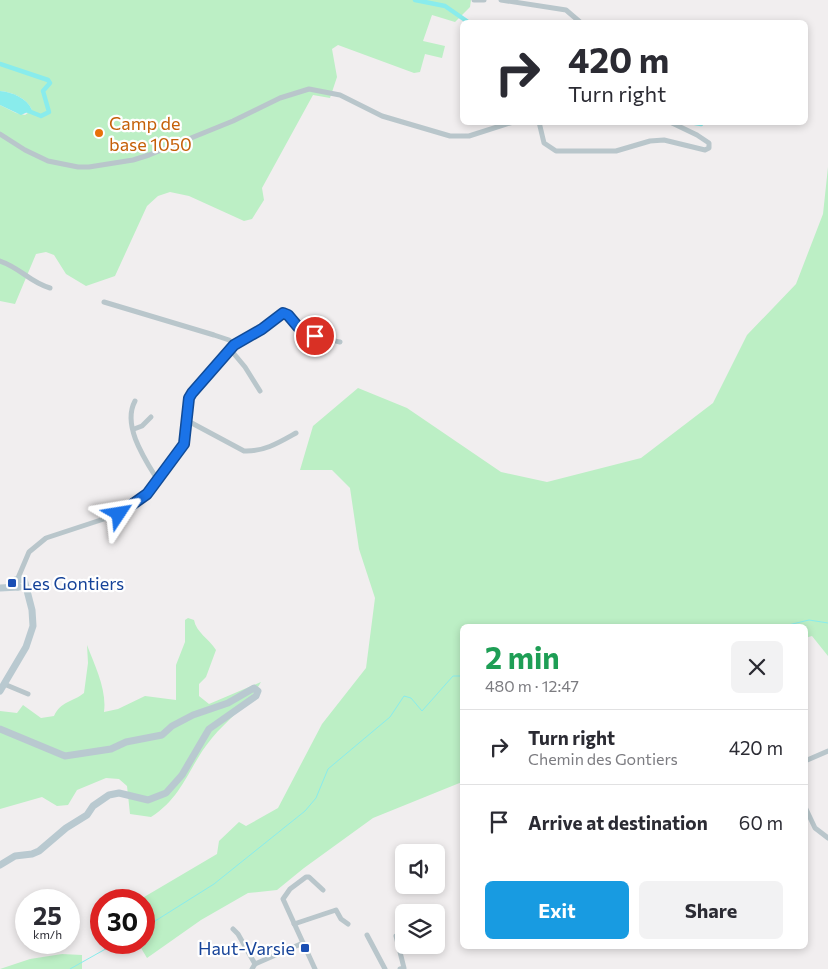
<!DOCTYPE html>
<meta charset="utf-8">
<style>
body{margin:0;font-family:Commissioner,sans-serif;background:#f2f2f3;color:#2b2b33;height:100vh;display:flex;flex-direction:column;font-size:19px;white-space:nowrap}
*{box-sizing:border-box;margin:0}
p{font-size:16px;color:#7c7c81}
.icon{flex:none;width:28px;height:28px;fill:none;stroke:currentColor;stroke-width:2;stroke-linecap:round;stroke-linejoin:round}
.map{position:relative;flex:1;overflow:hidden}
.drawer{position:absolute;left:460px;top:624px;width:348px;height:325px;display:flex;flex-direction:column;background:#fff;border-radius:8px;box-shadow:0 2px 8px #0003}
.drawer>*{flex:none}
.banner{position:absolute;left:460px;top:20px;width:348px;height:105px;border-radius:8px;box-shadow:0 2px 8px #0003;background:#fff;color:#2b2b33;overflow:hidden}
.tools{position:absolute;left:395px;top:844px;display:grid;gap:10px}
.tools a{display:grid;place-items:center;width:50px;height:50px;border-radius:8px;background:#fff;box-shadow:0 2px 8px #0003;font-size:25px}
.speed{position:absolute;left:15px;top:889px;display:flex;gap:10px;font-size:25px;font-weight:700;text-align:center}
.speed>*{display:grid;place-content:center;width:65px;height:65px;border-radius:50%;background:#fff;box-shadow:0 2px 8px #0003;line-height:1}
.speed small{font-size:12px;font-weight:400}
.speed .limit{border:8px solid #d22;background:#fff;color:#111}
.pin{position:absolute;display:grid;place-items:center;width:42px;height:42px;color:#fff;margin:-21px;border:2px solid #fff;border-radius:50%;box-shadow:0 1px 5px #0007}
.me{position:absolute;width:55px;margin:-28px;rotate:57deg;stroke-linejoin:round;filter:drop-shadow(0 0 4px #0008)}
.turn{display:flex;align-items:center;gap:18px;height:105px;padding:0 25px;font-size:22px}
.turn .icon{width:65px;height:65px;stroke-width:2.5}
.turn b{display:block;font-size:35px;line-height:42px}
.round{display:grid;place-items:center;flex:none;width:52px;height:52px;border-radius:8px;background:#f2f2f3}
.headline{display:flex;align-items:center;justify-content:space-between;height:85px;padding:0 25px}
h1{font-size:30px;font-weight:700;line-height:38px;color:#1e9e55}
.primary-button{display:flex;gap:10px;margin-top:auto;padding:10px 25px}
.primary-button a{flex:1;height:58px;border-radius:8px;background:#189be1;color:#fff;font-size:20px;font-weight:700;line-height:58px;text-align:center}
.primary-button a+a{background:#f2f2f3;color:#2b2b33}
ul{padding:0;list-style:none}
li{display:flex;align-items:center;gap:15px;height:75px;padding:0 25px;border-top:1px solid #e1e1e2}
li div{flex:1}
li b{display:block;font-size:19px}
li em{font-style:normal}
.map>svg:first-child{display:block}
.green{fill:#bcefc5}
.water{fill:#89ecec}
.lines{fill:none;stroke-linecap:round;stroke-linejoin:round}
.stream{stroke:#89ecec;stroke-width:1}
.canal{stroke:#89ecec;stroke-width:4.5}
.street{stroke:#b9c6cb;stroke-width:5}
.secondary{stroke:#b9c9d0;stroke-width:7}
.route-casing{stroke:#114b97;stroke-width:12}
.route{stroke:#1a73e8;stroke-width:9}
.food-dot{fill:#e8710a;stroke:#fff;stroke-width:2}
.transit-dot{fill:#1a4fb4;stroke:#fff;stroke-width:2}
.labels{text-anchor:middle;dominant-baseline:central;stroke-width:4.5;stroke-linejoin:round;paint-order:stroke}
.food-label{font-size:18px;fill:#c56008;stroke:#fff;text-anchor:start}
.transit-label{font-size:18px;fill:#164399;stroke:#fff;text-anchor:start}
</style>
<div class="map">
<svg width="828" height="969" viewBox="0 0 828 969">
<rect width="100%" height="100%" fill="#f1eeef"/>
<g class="green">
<path d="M0,0H471L470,7L455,22L432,15L423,41L445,46L442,58L425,54L420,72L414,73L338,45L332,49L337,77L330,98L313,95L262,188L264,200L252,219L244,221L189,196L170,192L158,196L147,206L115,276L86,286L66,274L54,255L46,252L36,254L15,304L0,301V105L16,113L25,115L32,110C27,98 12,92 0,91Z"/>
<path d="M828,167V656L812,636L805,638V626H462V782L373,818L304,868L277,890L248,893L201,920L147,958L138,943L144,942V900H139L217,854L219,841L239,822L246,826L278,808L322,724L366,668L375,598L359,549L350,488L332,470H300L313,426L358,388L407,408L501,472L547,482L641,458L713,403L747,335L796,284L823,214Z"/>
<path d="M188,618L194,620C196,632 209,639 216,650L206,677L199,684V696L209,704L261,682C249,704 228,719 212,738C189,765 184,796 151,817L130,814L127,786L119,779L106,778L77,790L68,805L57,806L42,797L0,809V711L17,713L23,705L41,718L54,716C61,701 73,702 84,693L88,663L87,645C95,666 107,690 104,712L118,709L145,696L176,700V665L185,642V620Z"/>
<path d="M62,954L82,955V969H0L30,959Z"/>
</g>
<path class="water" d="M0,91C12,92 27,98 32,110L21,115L0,105Z"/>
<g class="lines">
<g class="stream">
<path d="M784,626L809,620L828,623"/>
<path d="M144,928L214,884L305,811L316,798L328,769L390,717L404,696L411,698L422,711L453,676H462"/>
<path d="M70,969L118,942"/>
</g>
<g class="canal">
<path d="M415,0L445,6L468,22"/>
<path d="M0,64L48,80L50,83L43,91L49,112L41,116L26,110"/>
<path d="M690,122L701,124"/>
</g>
<g class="street">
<path d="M474,0H484"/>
<path d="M501,0L566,10L580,22"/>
<path d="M539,122L544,143L556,151H616L650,141L664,140L705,150L709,148V143L697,135L670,122"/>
<path d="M0,134L25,150L48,161L78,167H89L133,160L149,155L233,121L280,98L309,89L340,95L382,116L450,136H469L513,122"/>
<path d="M0,261C21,268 29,282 50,288"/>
<path d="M104,302L214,335L229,340L234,345"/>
<path d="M230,349L245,367L260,391"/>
<path d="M135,401C122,425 144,458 157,479"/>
<path d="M188,421L244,451C264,452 280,442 296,433"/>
<path d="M134,429L142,426L151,417"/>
<path d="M18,578L29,552L46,538L119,514L147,494L184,444L189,398L192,393L234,345L267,326L283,313C290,316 292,322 298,327C309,336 327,339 340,342"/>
<path d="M4,684L28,694"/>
<path d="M805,761L828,751"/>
<path d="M805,807L815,828L828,838"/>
<path d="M294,924L336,910L341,919L348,924"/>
<path d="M233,929L238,934L255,964"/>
<path d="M367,935L385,969"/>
<path d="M396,936L404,968L400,969"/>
<path d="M252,969L255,964L303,943"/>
<path d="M315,969L283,899L290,889L306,877H309L323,890"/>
</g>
<g class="secondary">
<path d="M0,588L19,587"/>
<path d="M0,691L26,647L33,626L32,610L24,579L16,580L18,587"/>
<path d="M0,729L65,756L111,749L126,742L162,735L172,726L193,715L228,703L254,688L258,691L256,696L209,729L182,775L166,793L148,800L119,793L109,795L93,806L87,815L66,828L39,851L32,854L15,856L0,865"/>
</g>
</g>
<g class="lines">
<defs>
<path id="route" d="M119,514L147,494L184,444L189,398L192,393L234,345L262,329L283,313L288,315L299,328L315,336"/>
</defs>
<use href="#route" class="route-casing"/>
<use href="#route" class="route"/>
</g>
<circle class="food-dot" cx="99" cy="133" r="5"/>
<g class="transit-dot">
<rect x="7" y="578" width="10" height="10" rx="2.5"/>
<rect x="300" y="943" width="10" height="10" rx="2.5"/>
</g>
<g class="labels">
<g class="food-label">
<text x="109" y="123">Camp de<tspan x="109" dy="21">base 1050</tspan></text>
</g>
<g class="transit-label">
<text x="22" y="583">Les Gontiers</text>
<text x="295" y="948" text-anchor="end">Haut-Varsie</text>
</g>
</g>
</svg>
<div class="tools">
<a><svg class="icon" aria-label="sound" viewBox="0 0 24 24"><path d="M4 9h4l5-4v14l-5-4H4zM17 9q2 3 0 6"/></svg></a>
<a><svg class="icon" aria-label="layers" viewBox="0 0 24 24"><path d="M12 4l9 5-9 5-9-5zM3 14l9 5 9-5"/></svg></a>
</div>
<div class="speed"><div>25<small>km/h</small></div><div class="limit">30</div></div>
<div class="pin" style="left:315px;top:336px;background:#d93025"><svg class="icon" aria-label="arrive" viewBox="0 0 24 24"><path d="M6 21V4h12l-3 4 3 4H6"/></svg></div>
<svg class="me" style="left:119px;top:514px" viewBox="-20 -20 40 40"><path d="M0-17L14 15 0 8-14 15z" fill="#1a73e8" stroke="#fff" stroke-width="4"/></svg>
<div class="banner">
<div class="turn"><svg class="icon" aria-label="right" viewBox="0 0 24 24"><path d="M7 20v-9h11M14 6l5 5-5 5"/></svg><div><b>420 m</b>Turn right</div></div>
</div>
<section class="drawer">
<div class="headline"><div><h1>2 min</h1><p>480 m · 12:47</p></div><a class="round"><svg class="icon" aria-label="close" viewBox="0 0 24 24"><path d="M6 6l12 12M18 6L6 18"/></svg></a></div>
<ul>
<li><svg class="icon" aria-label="right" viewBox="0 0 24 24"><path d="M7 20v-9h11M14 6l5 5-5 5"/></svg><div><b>Turn right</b><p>Chemin des Gontiers</p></div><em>420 m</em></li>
<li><svg class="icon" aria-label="arrive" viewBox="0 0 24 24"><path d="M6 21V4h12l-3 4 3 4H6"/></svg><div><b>Arrive at destination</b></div><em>60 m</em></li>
</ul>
<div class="primary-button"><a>Exit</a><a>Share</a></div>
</section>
</div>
